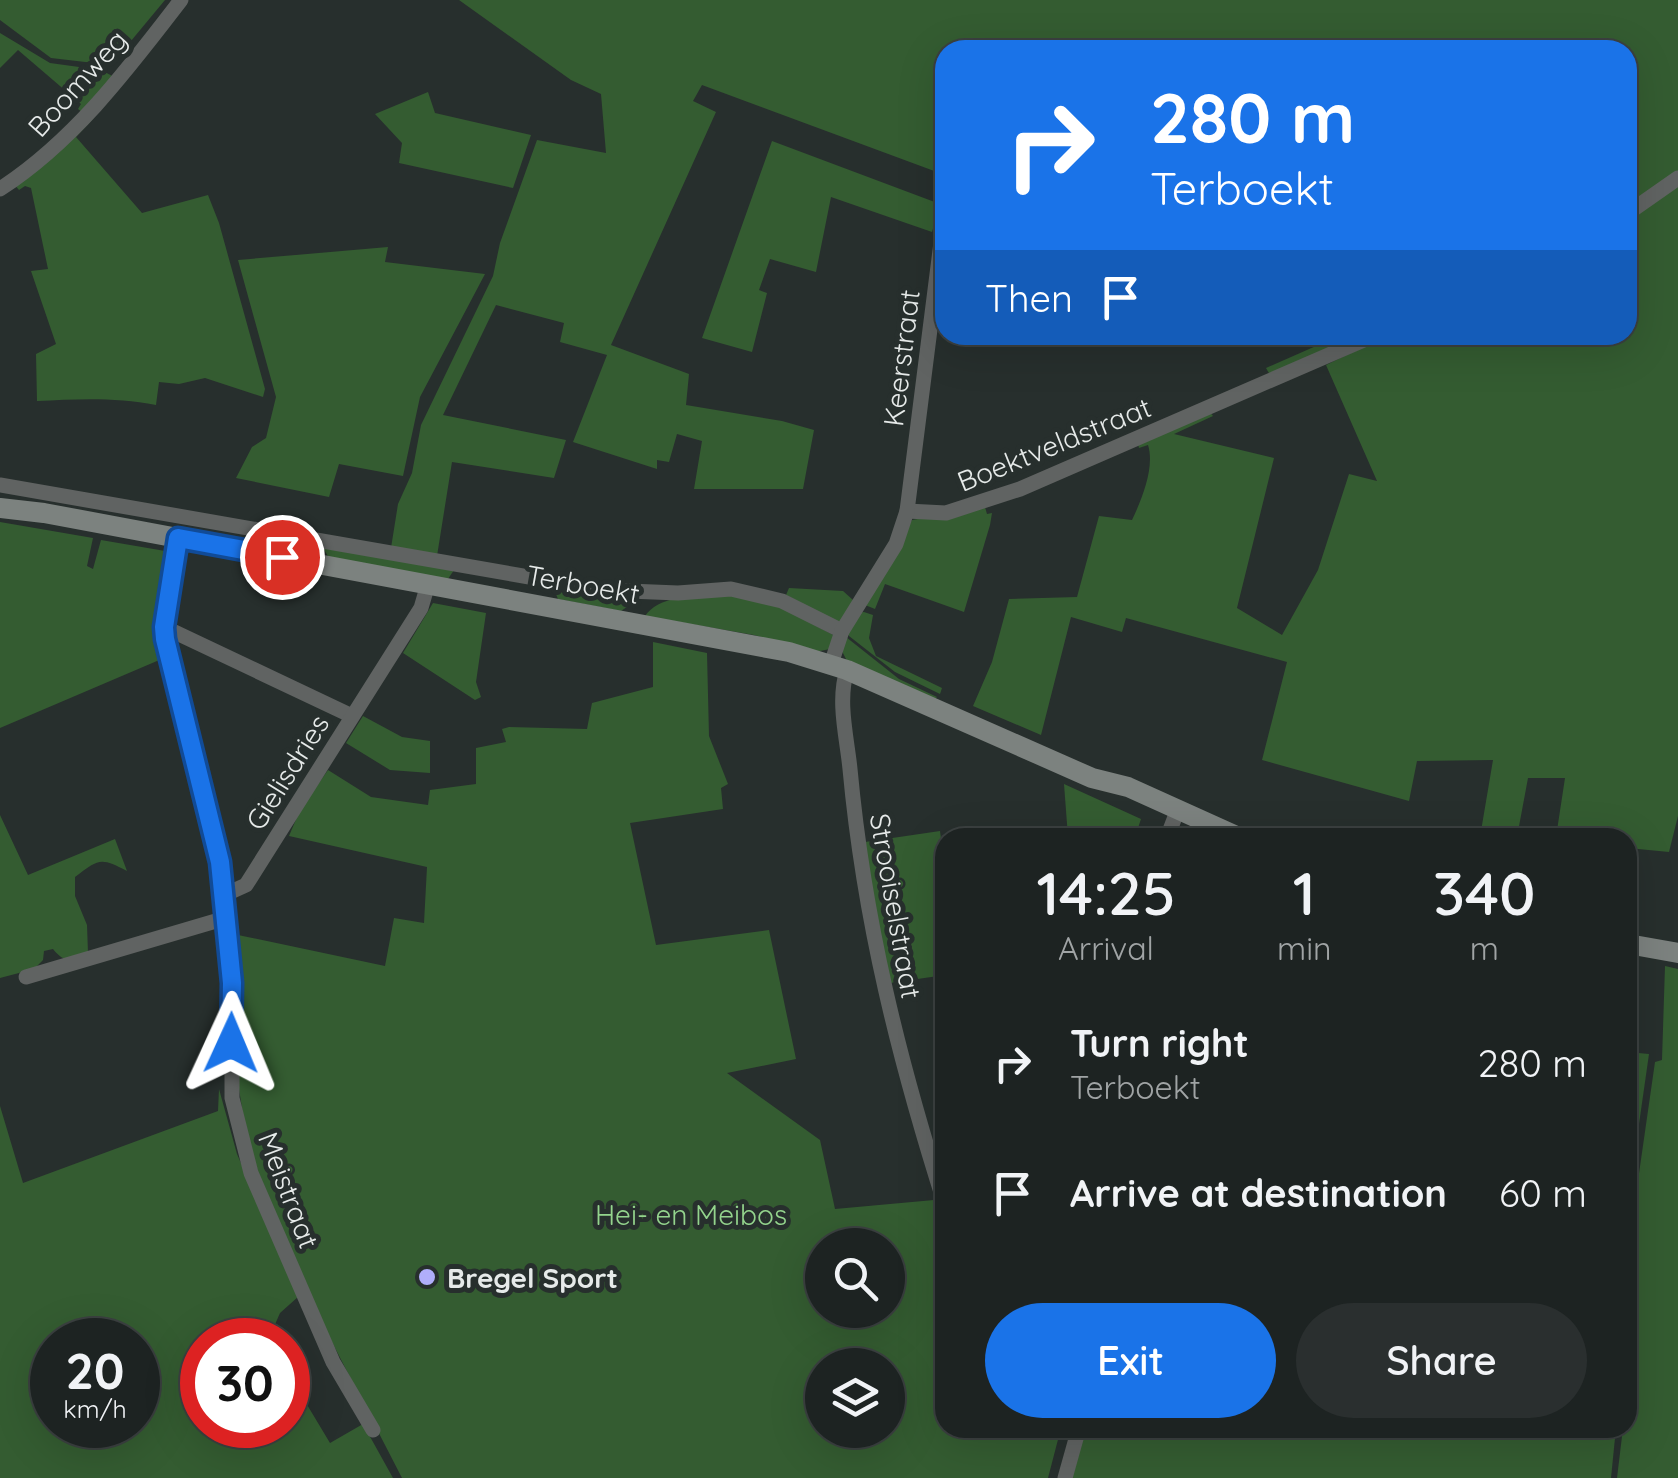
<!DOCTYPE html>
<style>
body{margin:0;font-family:Quicksand,sans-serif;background:#2a2f2f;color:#f1f3f6;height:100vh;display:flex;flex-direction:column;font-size:38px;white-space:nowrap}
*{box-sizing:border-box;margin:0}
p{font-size:32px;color:#a0a4a5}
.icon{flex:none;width:55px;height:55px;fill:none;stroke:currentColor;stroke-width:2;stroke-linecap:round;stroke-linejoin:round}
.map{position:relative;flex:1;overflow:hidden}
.side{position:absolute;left:935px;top:828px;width:702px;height:610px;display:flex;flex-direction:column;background:#1d2322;border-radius:30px;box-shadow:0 10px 40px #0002,0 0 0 2px #3b4040}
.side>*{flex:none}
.hud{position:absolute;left:935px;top:40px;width:702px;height:305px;border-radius:30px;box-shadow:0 10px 40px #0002,0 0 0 2px #3b4040;background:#1a73e8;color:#fff;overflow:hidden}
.fabs{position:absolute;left:805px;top:1228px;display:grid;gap:20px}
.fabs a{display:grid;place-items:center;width:100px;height:100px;border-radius:50%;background:#1d2322;box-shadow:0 10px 40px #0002,0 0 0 2px #3b4040;font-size:50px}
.speed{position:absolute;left:30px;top:1318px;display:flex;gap:20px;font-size:50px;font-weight:700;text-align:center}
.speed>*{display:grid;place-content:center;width:130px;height:130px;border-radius:50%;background:#1d2322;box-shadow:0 10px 40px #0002,0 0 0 2px #3b4040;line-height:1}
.speed small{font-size:25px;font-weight:400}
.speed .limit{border:15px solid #d22;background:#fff;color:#111}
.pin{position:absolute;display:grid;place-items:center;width:85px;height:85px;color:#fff;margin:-42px;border:5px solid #fff;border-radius:50%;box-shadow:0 2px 10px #0007}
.me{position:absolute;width:110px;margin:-55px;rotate:1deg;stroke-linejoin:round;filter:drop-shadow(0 0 8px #0008)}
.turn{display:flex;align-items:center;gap:35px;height:210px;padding:0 50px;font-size:45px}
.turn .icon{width:130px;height:130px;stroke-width:2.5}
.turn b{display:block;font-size:70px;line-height:85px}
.then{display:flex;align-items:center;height:95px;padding:0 50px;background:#0003;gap:20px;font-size:38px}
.eta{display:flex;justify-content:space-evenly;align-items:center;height:170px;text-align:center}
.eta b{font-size:60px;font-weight:600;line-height:70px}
.action{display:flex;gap:20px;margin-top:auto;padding:20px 50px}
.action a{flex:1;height:115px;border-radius:60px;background:#1a73e8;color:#fff;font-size:40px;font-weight:600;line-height:115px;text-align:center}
.action a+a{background:#2a2f2f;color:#f1f3f6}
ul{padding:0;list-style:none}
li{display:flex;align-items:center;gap:30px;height:130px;padding:0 50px}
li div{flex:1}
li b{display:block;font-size:38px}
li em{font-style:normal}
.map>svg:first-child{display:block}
.green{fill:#345c31;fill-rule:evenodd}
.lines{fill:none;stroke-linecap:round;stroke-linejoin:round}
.street{stroke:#606362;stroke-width:15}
.secondary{stroke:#7c827f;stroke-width:20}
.route-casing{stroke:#114b97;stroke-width:25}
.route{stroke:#1a73e8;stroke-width:18}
.poi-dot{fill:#b0aefa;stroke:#272f2d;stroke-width:4}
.labels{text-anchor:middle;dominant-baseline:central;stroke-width:10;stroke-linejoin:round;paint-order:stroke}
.street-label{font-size:28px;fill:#e6eae9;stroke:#272f2d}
.park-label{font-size:28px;fill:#94d48d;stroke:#272f2d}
.poi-label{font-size:28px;font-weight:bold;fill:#e6eae9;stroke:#272f2d;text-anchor:start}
</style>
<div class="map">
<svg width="1678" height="1478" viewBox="0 0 1678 1478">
<rect width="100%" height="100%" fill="#272f2d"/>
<g class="green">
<path d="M0,0H165L111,65L51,58L0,20Z"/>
<path d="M459,0H1678V172L1628,206V50H945V175L702,85L693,101L716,112L611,345L689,374L686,405L782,421L814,430L803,489H694L702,441L677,434L669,462L657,460V469L573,442L607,355L560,342L564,323L496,305L443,415L566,440L554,478L452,462L437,556L391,548L398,504L412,473L421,425L493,276L500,243L537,140L606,153L601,94L571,80Z"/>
<path d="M0,33L50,63L101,70L116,78L82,112L78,109L81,104L18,50L0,68Z"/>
<path d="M428,92L435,113L531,135L513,188L399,163L402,143L375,114Z"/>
<path d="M94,118L76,137L142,213L208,195L219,223L265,389L263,397L205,378L179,384L159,382L156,405C116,397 77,399 37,401L36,354L56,344L31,271L48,269L31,188L25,186L19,190L14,184Z"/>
<path d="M772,141L940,204L932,232L831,197L816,272L770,259L759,290L767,293L752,352L702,338Z"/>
<path d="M1678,183V816L1669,852L1628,848V838L1556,837L1565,778H1528L1517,837H1480L1493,760L1417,761L1409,801L1262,760L1287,662L1126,618L1122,632L1071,617L1041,735L973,706L992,662L1009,599L1077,597L1099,516L1132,520C1142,499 1155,467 1148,445L1139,448L1138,444L1210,412L1213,416L1174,434L1274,458L1237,608L1282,635L1318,570L1349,474L1377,481L1326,365L1388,335H1628V217Z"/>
<path d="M388,247L385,262L485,274L420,397L403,476L339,464L329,497L236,478L252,447L266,438L276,397L238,260Z"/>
<path d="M1341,335H1363L1270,375L1266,368Z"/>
<path d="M985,507L987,514L992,513L990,525L964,612L885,584L875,609L865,605L912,520Z"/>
<path d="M0,522L93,538L87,566L93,569L101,540L171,552L164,658L0,728Z"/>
<path d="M323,548L454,570L448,579L329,558Z"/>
<path d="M553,587L631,598V604L621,611L558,599Z"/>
<path d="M789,588L843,591L853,600L841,624L786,595Z"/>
<path d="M711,593L766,599L835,636L830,649L815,652L754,635L645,616C658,597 690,596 711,593Z"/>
<path d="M433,603L486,613L476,682L481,697L475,700L403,653Z"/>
<path d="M864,612L873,615L869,638L876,656L942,688L940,694L895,672L849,636L847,633L856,613Z"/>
<path d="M846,637L899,679L937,697L935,699L847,661L842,651Z"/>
<path d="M653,642L707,653L709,736L728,784L721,788L723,809L630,823L656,945L769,930L796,1059L727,1073L820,1140L835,1209L934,1200L944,1223L941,1231L945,1246V1428H1061L1048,1478H402L316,1311L258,1172L245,1127L239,1089L238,935L385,966L394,918L424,923L427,867L289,836L300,810L328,770L371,797L428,805L430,790L476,784V748L506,742L502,729L509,727L587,729L592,703L653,687ZM822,1245H888V1310H822ZM822,1365H888V1430H822Z"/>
<path d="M363,716L402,737L430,741V773L390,770L346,743Z"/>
<path d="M1064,784L1141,819L1135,837H1068Z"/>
<path d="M0,815L28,875L115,839L127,871C100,857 99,859 75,877V896L87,925L88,953C70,959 66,965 53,949L44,951L43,960L34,969L0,978Z"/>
<path d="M940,831L945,869V975L890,983L872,908L865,842Z"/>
<path d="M1665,966L1678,969V1478H1617L1623,1428H1628V1384L1633,1331L1630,1236L1655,1062L1662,1060Z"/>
<path d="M1628,1052L1649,1054L1628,1201Z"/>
<path d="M219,1089L237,1154L299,1296L280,1313L273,1329L264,1333L268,1340H202V1425H288V1373L330,1443L363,1424L393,1478H0V1106L23,1183L218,1111ZM52,1340H138V1425H52Z"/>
<path d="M1085,1428H1616L1611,1478H1072Z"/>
</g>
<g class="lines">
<g class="street">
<path d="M0,189C74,141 128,69 181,0"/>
<path d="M1628,213L1678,178"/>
<path d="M0,485L604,590L678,593L731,589L782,601L842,631"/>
<path d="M907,511L946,513L1020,489L1375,335"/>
<path d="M178,538L164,627L165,639L219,861L232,983V1098L251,1173L333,1362L373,1430"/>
<path d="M164,627L352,716"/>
<path d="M831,664L842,631L896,544L907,511L945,211"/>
<path d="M847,670C837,701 847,738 850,769C864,921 899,1060 945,1205"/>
<path d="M1167,838L1178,809"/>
<path d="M224,895L246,885L421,608L428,584"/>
<path d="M26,977L226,918"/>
<path d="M1065,1478L1079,1428"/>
</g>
<g class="secondary">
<path d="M0,508L44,513L789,652L847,670L1092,778L1128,787L1241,838"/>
<path d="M1628,944L1678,953"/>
</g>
</g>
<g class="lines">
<defs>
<path id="route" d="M231,1043L232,983L220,862L165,639L164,627L178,538L282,557"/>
</defs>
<use href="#route" class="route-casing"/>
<use href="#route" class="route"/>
</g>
<circle class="poi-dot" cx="427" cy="1277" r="10"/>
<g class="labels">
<g class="street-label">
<text transform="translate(77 83) rotate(-48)">Boomweg</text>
<text transform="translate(901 358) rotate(-83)">Keerstraat</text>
<text transform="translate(1054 444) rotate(-22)">Boektveldstraat</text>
<text transform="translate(583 584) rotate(10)">Terboekt</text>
<text transform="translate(287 772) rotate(-58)">Gielisdries</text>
<text transform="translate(896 906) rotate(80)">Strooiselstraat</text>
<text transform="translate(289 1190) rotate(69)">Meistraat</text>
</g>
<g class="park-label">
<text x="691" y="1214">Hei- en Meibos</text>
</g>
<g class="poi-label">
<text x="447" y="1277">Bregel Sport</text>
</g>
</g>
</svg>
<div class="fabs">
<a><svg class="icon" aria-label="search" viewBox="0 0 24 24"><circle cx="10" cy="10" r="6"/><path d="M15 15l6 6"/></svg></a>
<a><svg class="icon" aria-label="layers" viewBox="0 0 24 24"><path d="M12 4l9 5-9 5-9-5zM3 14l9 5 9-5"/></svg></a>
</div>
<div class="speed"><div>20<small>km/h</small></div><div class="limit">30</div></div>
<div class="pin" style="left:282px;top:557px;background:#d93025"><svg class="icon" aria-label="arrive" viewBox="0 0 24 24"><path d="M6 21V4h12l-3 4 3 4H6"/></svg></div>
<svg class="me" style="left:231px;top:1043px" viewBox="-20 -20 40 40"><path d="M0-17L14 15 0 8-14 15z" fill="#1a73e8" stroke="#fff" stroke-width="4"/></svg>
<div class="hud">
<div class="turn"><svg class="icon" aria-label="right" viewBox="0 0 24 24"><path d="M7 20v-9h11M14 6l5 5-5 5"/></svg><div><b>280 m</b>Terboekt</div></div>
<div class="then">Then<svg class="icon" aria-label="arrive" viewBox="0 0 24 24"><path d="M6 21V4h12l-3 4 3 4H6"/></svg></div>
</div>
<section class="side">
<div class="eta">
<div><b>14:25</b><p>Arrival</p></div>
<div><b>1</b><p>min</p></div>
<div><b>340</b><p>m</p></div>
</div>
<ul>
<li><svg class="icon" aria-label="right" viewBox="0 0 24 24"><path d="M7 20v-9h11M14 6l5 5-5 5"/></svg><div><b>Turn right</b><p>Terboekt</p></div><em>280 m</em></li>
<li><svg class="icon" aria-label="arrive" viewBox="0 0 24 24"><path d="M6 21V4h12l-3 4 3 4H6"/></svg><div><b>Arrive at destination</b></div><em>60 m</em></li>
</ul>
<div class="action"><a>Exit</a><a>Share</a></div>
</section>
</div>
